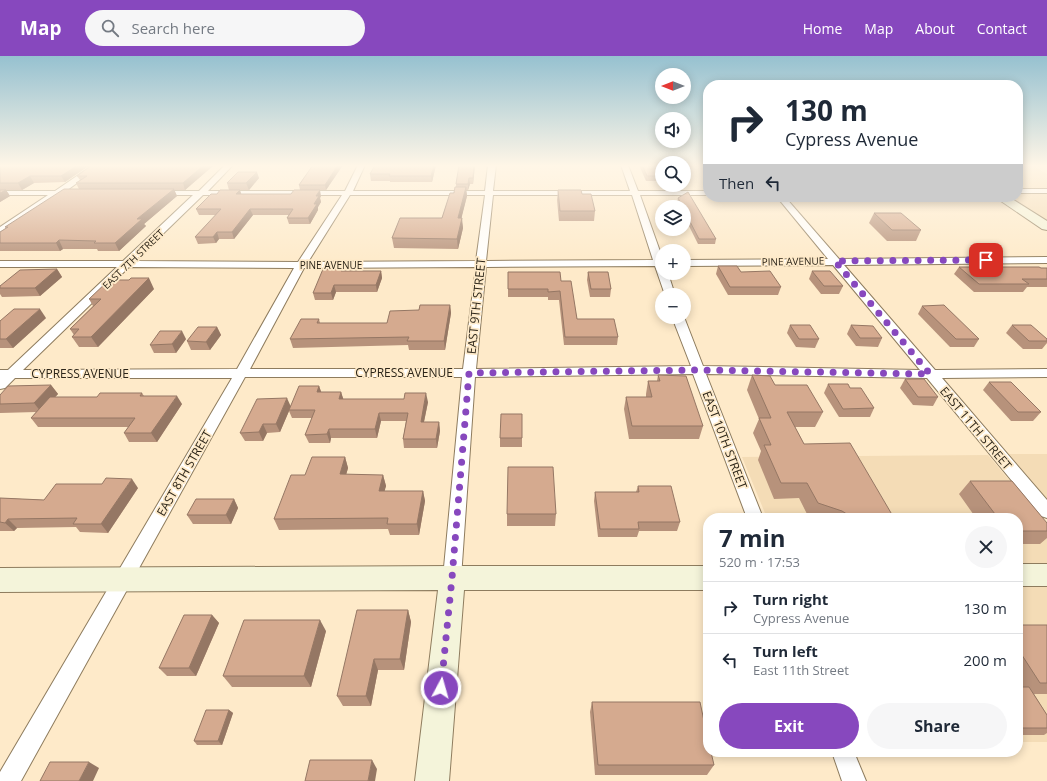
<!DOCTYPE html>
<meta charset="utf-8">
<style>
body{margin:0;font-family:"Open Sans",sans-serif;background:#f6f6f7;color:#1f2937;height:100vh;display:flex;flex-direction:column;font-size:15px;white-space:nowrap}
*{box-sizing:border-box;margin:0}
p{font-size:13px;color:#747a83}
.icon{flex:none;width:22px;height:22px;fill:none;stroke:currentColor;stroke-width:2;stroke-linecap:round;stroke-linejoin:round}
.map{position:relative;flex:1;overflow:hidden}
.drawer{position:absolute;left:703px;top:457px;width:320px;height:244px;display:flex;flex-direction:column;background:#fff;border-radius:16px;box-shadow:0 2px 10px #0003}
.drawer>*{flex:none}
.hud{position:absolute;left:703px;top:24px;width:320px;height:122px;border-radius:16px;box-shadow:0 2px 10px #0003;background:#fff;color:#1f2937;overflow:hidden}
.needle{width:26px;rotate:270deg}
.fabs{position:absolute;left:655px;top:12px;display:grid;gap:8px}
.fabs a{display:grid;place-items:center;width:36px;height:36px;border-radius:50%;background:#fff;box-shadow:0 2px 10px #0003;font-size:20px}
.pin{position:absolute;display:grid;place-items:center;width:34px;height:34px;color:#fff;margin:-17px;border-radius:8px;box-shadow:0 2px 6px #0006}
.me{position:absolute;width:44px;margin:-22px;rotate:6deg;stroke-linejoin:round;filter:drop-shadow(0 0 3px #0008)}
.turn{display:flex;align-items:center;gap:14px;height:84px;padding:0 16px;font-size:18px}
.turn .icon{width:52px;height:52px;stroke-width:2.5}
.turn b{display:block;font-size:28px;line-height:34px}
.then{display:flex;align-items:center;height:38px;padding:0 16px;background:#0003;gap:8px;font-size:15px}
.round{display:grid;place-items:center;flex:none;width:42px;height:42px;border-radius:21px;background:#f6f6f7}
.overview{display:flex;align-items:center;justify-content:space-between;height:68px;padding:0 16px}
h1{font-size:24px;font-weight:700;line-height:30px}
.primary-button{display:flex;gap:8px;margin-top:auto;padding:8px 16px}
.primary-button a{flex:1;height:46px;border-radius:24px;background:#8748be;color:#fff;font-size:16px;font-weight:700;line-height:46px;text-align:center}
.primary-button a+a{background:#f6f6f7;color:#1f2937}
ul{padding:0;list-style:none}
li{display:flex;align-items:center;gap:12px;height:52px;padding:0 16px;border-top:1px solid #e0e1e3}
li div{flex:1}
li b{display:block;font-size:15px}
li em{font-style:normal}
header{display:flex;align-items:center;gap:24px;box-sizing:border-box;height:56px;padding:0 20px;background:#8748be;color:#fff}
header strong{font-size:19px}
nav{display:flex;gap:22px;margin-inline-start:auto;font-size:14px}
.search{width:280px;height:36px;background:#f6f6f7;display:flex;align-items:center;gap:10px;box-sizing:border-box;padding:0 14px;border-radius:22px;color:#747a83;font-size:15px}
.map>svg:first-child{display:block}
.built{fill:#f4dcb6}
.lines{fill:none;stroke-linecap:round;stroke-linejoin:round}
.street-casing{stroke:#8e7c5e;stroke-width:2}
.secondary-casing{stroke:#8e7c5e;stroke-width:2}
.street{fill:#fff;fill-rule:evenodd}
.secondary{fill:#f4f4da;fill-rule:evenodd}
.wall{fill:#b7927b}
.shaded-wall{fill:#957764}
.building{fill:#d5aa8f;stroke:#957764}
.route{stroke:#8748be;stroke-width:7;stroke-dasharray:0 12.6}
.labels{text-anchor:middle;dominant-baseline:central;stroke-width:3.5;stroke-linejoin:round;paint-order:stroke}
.far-street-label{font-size:10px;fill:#2c2519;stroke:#feeac9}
.street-label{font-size:12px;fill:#2c2519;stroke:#feeac9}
</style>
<header>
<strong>Map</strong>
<div class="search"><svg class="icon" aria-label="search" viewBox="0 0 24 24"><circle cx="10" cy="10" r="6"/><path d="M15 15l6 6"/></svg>Search here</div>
<nav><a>Home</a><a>Map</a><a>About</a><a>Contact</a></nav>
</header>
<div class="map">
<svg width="1047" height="725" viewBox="0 0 1047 725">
<rect width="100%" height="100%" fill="#feeac9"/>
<g class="built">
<path d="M1018,109H1032L1047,118V133H1018Z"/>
<path d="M1018,137H1047V166L1007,141H1018Z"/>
<path d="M1009,398H1047V443Z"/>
<path d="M988,399L1047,469V509H1018V462H767L742,401Z"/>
<rect x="1018" y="529" width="29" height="157"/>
</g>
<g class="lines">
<defs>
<g id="street">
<path d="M93,109H102L66,135H81V139H59L0,178V171L48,139H0V135H55Z"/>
<path d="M225,109H233L208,135H345L358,109H365L353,135H485L488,109H496L493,135H630L621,109H628L638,135H708V139H640L662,201V217H668L675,239H665L655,210L486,211L476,313L691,310L672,261H684L703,310L920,314L833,209L684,210V204L828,203L777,141H785L839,203L1047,201V207L844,209L935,314L1047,313V321L942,322L1047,444V462L1041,460L927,322L706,318L763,462H747L693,318L475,321L461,522L458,528L452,530L446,528L443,522L462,321H245L21,725H0V716L232,322H15L5,332L0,333V314H8L117,211H0V205H123L193,139H153V135H199ZM203,139H342L298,206L135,205ZM350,139H485L476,205L308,206ZM493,139H632L653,204L486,205ZM129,211L294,212L237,313L23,314ZM476,211L463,313H250L304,212Z"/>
<rect x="1018" y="133" width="29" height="4"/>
<path d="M832,696H854L866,725H842Z"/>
</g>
<g id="secondary">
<path d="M995,141H1009L1047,165V174L1042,173Z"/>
<rect x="1018" y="508" width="29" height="22"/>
<path d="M452,510H708V534H464L449,725H415L438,534L0,536V512Z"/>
</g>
</defs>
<use href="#street" class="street-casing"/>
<use href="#secondary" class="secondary-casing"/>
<use href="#street" class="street"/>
<use href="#secondary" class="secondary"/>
</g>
<g class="wall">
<path d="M0,109H90L65,126L34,127L22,134H4H6L10,140L0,146Z"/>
<path d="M92,109H214L185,134H174L177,140L144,168L146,170L119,195H98L97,193H63L60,195H0V176L6,172L5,171L79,133L76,127L80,124L77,120Z"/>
<path d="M313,109H343L326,134H300L299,129Z"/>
<path d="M375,109H436L432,126H390V125H371L370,118Z"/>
<path d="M475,109L473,128H470L468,134H466L467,140L461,162L463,172L458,193L394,192L392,182L442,162L456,131V128Z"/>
<path d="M639,109H662V125H646Z"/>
<path d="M259,122L249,134H229L227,127Z"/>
<path d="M558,134L595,155L594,165H559L557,144Z"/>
<path d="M241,138L321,140L320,142L321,146L318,151V154L310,168H289L287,162L289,159H253L234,183H219L216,187L198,188L195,181L216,159H199L196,153Z"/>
<path d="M678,142L716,183L715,188H698L684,160V151H679L677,147Z"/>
<path d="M874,157L921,174L916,185H887L869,167Z"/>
<path d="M718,210L741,216L781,231L778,239H728L716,218Z"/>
<path d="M959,211L1047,212V231H1027L1023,236H974L954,218Z"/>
<path d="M57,213L62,221L40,240L2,241L0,238V230Z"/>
<path d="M343,215H381L382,222L377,236H336L333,244H315L313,237Z"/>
<path d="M812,215L843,230L839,238H821L809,223Z"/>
<path d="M508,216L561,225L577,263L618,281L617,289H564L559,244H548V241H508Z"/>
<path d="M588,216L611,233L610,241H590L587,224Z"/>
<path d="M154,233L98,291H79L72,281L74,279L70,273L93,250L89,243Z"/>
<path d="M450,249L451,257L445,294H409L408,289L293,292L290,283L319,263L320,267H387L419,254Z"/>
<path d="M922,250L979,283L974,291H950L918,258Z"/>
<path d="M46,262L13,292H0V265Z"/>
<path d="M790,269L819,283L815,292L796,291L787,277Z"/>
<path d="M851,269L882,282L878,291L856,290L847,278Z"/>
<path d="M1012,269L1047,283V287L1042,293H1023L1006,277Z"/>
<path d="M217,271L221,279L210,294H191L187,285Z"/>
<path d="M186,283L176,297H154L150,289Z"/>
<path d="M658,319L703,370L699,383H629L624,353L626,341H646V338L648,325H657Z"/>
<path d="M752,319L775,329L823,356L815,371H795L804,388L894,462H809L799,442L774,443L758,404L761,395L753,377L759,363L747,334Z"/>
<path d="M905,323L938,341L933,350L913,349L900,332Z"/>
<path d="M989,326L1041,356L1033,365H1011L983,334Z"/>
<path d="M828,328L850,332L874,352L870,361H839L824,337Z"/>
<path d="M51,329L58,338L55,341H97L142,337L144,340L182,348L157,386H129L124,377L128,371H38L31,362L36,356L0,357V339Z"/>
<path d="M319,330L321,336H341L343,343L428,346L424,366H439L440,375L437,392H404L403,383L406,365H381L377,382H331L330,387H309L305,379L312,362H292L289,355L280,376L267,377L263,385H245L240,377L290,350Z"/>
<path d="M522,358V391H500V382Z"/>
<path d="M345,401L348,412L346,419H383L386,430L384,435H423L425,445L419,479H390L388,473L279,474L274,463L305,419Z"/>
<path d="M970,425L1047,467V482L1040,488H1018V462H976L959,438Z"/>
<path d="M638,430L680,466L677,475H639L637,481H598L594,445L595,436H636Z"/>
<path d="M138,432L108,477L80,476L76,471L17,472L14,475H0V442L44,444Z"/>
<path d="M234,443L238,452L231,468H193L187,459Z"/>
<path d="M507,458H556L555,470H507Z"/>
<path d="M408,554L411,566L404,614H378L371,650H343L337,640Z"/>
<path d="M212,559L219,567L196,620H167L159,612Z"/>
<path d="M1018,569H1047V638H1034L1047,659V677L1044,679H1018V631H1020L1018,628Z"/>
<path d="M326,575L311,631H232L223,620Z"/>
<path d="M592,646L714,709L707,719H595L590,656Z"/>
<path d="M229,654L233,657L222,689H197L194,685Z"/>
</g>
<g class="shaded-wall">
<path d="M78,109H90L65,126L61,120Z"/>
<path d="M204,109H214L185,134L183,127Z"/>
<path d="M338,109H343L326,134L325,129Z"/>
<path d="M434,109H436L432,126L431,120Z"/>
<path d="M474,109H475L473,128V122Z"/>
<path d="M257,116L259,122L249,134L246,127Z"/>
<path d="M30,120L34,127L22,134L18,127Z"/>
<path d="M469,122L470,128L468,134V128Z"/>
<path d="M466,131L467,140L459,172L458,162Z"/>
<path d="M174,133L177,140L144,168L146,170L119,195L115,187L137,163Z"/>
<path d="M6,134L10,140L0,146V137Z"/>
<path d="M240,134L242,140L236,138Z"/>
<path d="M320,134L321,140L320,142L321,146L318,151V154L310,168L308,162L314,148L316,140Z"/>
<path d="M250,153L253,159L234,183L232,176Z"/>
<path d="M462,162L463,172L458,193L457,183Z"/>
<path d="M217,176L219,183L216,187L213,181Z"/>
<path d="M59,184L63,193L60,195L56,187Z"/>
<path d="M57,213L62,221L40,240L35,232Z"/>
<path d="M381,215L382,222L377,236L376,229Z"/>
<path d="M149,222L154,233L98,291L91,281Z"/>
<path d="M334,229L336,236L333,244L331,237Z"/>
<path d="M450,249L451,257L445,294L444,285Z"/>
<path d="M40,253L46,262L13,292L6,283Z"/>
<path d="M217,271L221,279L210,294L206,286Z"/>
<path d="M182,275L186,283L176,297L172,288Z"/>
<path d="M51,329L58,338L41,356L34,347Z"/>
<path d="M319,330L322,338L317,336Z"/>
<path d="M341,336L344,345L339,343Z"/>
<path d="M426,337L428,346L422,375L421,366Z"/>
<path d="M177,340L182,348L157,386L151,377Z"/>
<path d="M287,342L291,351L289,354V355L280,376L276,368Z"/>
<path d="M379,357L381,365L377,382L375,373Z"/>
<path d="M439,366L440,375L437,392L436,383Z"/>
<path d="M263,368L267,377L263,385L259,376Z"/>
<path d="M329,373L331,382L330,387L327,378Z"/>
<path d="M345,401L348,412L343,429L340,418Z"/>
<path d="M383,419L386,430L382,445L379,435Z"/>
<path d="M132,423L138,432L108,477L101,468Z"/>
<path d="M423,435L425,445L419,479L417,468Z"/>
<path d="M234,443L238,452L231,468L226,459Z"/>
<path d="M8,463L17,472L14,475L5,467Z"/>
<path d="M408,554L411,566L404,614L400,603Z"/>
<path d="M212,559L219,567L196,620L189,612Z"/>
<path d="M320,564L326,575L311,631L304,620Z"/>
<path d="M374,603L378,614L371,650L366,640Z"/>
<path d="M229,654L233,657L222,689L218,685Z"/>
<path d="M372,704L377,713L375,725H368Z"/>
<path d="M89,706L99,712L93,725H79Z"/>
</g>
<g class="building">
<path d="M0,109H78L61,120H30L18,127H0Z"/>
<path d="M92,109H204L183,127H76L87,120H77Z"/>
<path d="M313,109H338L325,129H299Z"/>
<path d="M375,109H434L431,120H389L390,118H370Z"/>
<path d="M459,109H474L473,122H469L468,128H456Z"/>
<path d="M642,109H662V120H647Z"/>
<path d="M238,116H257L246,127H227Z"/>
<path d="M455,131H466L458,162H462L457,183L392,182L400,162H442L450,137H454Z"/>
<path d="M64,133H174L137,163H142L115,187H94L96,185L59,184L56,187H0V176L8,171H5Z"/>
<path d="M0,134H6L0,137Z"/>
<path d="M220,134H240L236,138H291L294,134H320L316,140H319L314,148H317L308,162H287L293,153H250L232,176H217L213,181H195L221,153H196L211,138H217Z"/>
<path d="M558,134H581L582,138H591L595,155H560Z"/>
<path d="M688,136L716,183H699L684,154V151H683L678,142Z"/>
<path d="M874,157H901L921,174H892Z"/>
<path d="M718,210H737L741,216L770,215L781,231H730Z"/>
<path d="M959,211H1039L1041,212H1047V223H1022L1029,228H979Z"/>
<path d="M57,213L35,232H0V230L20,214Z"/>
<path d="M323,213H342L341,215H381L376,229H334L331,237H313Z"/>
<path d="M812,215H830L843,230H824Z"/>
<path d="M508,216H560L561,225H571L577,263H614L618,281H565L560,235L548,236V233H508Z"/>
<path d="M588,216H608L611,233H591Z"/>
<path d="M131,222H149L91,281H72L79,273H70L101,243H89L109,224H129Z"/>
<path d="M420,249H450L444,285H407L409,281L290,283L301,263H319L317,267H387L390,255L419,254Z"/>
<path d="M944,249L979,283H956L922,250Z"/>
<path d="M14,253H40L6,283H0V265Z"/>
<path d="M790,269H810L819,283H799Z"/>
<path d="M851,269L873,270L882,282H860Z"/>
<path d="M1012,269H1031L1047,283V285H1029Z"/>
<path d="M198,271H217L206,286L187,285Z"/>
<path d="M160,275H182L172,288L150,289Z"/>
<path d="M658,319L686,320L703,370H632L626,341H652L648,325H660Z"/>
<path d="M752,319L770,320L775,329H807L823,356H787L804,388L850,387L894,462H853L842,455L818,447L807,427H781L764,389H771L759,362H771Z"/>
<path d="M905,323H924L938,341H918Z"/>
<path d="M989,326H1011L1041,356H1018Z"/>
<path d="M828,328H848L850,332H861L874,352L843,353Z"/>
<path d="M51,329L34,347L0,348V339L8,330Z"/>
<path d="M299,330H319L317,336H341L339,343H404L405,337H426L421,366H439L436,383H403L408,357H379L375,373H329L327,378L305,379L315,354H289Z"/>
<path d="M100,337H142L140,340H177L151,377H124L135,362H31L50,341H97Z"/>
<path d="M287,342L276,368H263L259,376L240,377L257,343Z"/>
<path d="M501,358H522V382H500Z"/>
<path d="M312,401H345L340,418L383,419L379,435H423L417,468H387L388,462L274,463L291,419H305Z"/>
<path d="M508,411H553L556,458H507Z"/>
<path d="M106,422L132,423L101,468H73L77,462L8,463L5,467L0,466V442L44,444L56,428H102Z"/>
<path d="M970,425H1012L1047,467V475H1018V462H998Z"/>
<path d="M638,430H671L680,466H638L639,473H600L595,436H639Z"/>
<path d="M196,443H234L226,459H187Z"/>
<path d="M357,554H408L400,603H374L366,640H337Z"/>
<path d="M184,559H212L189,612H159Z"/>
<path d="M244,564H320L304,620H223Z"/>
<path d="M1018,569H1047V627H1040L1018,593Z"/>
<path d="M1018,631H1029L1047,659V672H1019L1018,670Z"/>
<path d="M592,646H700L708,684V696H711L714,709H598Z"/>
<path d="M206,654H229L218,685H194Z"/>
<path d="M310,704H372L368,725H305Z"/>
<path d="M50,706H89L79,725H40Z"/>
</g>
<linearGradient id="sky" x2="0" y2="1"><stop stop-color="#96c1d0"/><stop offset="0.52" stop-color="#fff6e7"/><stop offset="1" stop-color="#fff6e7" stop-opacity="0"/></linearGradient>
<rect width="1047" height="211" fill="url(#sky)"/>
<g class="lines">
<path class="route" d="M441,632L452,522L469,317L698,314L930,318L835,205L986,204"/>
</g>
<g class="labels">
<g class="far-street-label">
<text transform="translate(133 203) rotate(-44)">EAST 7TH STREET</text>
<text transform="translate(793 205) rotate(-1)">PINE AVENUE</text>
<text x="331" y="209">PINE AVENUE</text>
</g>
<g class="street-label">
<text transform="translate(476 250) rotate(-84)">EAST 9TH STREET</text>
<text x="404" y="316">CYPRESS AVENUE</text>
<text x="80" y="317">CYPRESS AVENUE</text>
<text transform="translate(976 372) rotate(50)">EAST 11TH STREET</text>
<text transform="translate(725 384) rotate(69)">EAST 10TH STREET</text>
<text transform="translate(184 417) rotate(-60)">EAST 8TH STREET</text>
</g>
</g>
</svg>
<div class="fabs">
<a><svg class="needle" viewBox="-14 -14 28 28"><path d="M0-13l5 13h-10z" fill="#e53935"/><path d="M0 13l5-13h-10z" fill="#747a83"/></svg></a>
<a><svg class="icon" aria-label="sound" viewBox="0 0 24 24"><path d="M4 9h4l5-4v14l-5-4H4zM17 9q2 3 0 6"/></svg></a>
<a><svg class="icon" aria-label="search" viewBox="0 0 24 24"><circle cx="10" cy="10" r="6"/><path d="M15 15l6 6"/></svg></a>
<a><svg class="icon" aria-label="layers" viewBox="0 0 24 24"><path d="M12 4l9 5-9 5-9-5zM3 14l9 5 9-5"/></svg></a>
<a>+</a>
<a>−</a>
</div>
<div class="pin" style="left:986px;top:204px;background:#d93025"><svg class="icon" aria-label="arrive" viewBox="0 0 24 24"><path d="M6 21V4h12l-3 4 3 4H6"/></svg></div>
<svg class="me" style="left:441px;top:632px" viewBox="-20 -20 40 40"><circle r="17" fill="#8748be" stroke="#fff" stroke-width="3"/><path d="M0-11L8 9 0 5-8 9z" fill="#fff"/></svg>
<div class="hud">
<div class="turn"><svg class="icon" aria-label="right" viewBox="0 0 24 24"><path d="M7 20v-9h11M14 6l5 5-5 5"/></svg><div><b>130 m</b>Cypress Avenue</div></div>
<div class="then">Then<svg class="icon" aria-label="left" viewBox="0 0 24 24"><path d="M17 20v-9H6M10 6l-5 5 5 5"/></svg></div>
</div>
<section class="drawer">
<div class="overview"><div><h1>7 min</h1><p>520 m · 17:53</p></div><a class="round"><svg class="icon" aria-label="close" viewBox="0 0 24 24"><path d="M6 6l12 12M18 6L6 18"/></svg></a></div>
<ul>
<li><svg class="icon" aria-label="right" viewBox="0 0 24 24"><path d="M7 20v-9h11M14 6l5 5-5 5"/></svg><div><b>Turn right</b><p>Cypress Avenue</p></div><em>130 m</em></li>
<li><svg class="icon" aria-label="left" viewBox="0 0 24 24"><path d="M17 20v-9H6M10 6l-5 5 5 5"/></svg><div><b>Turn left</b><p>East 11th Street</p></div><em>200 m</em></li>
</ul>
<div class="primary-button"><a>Exit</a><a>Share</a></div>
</section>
</div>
